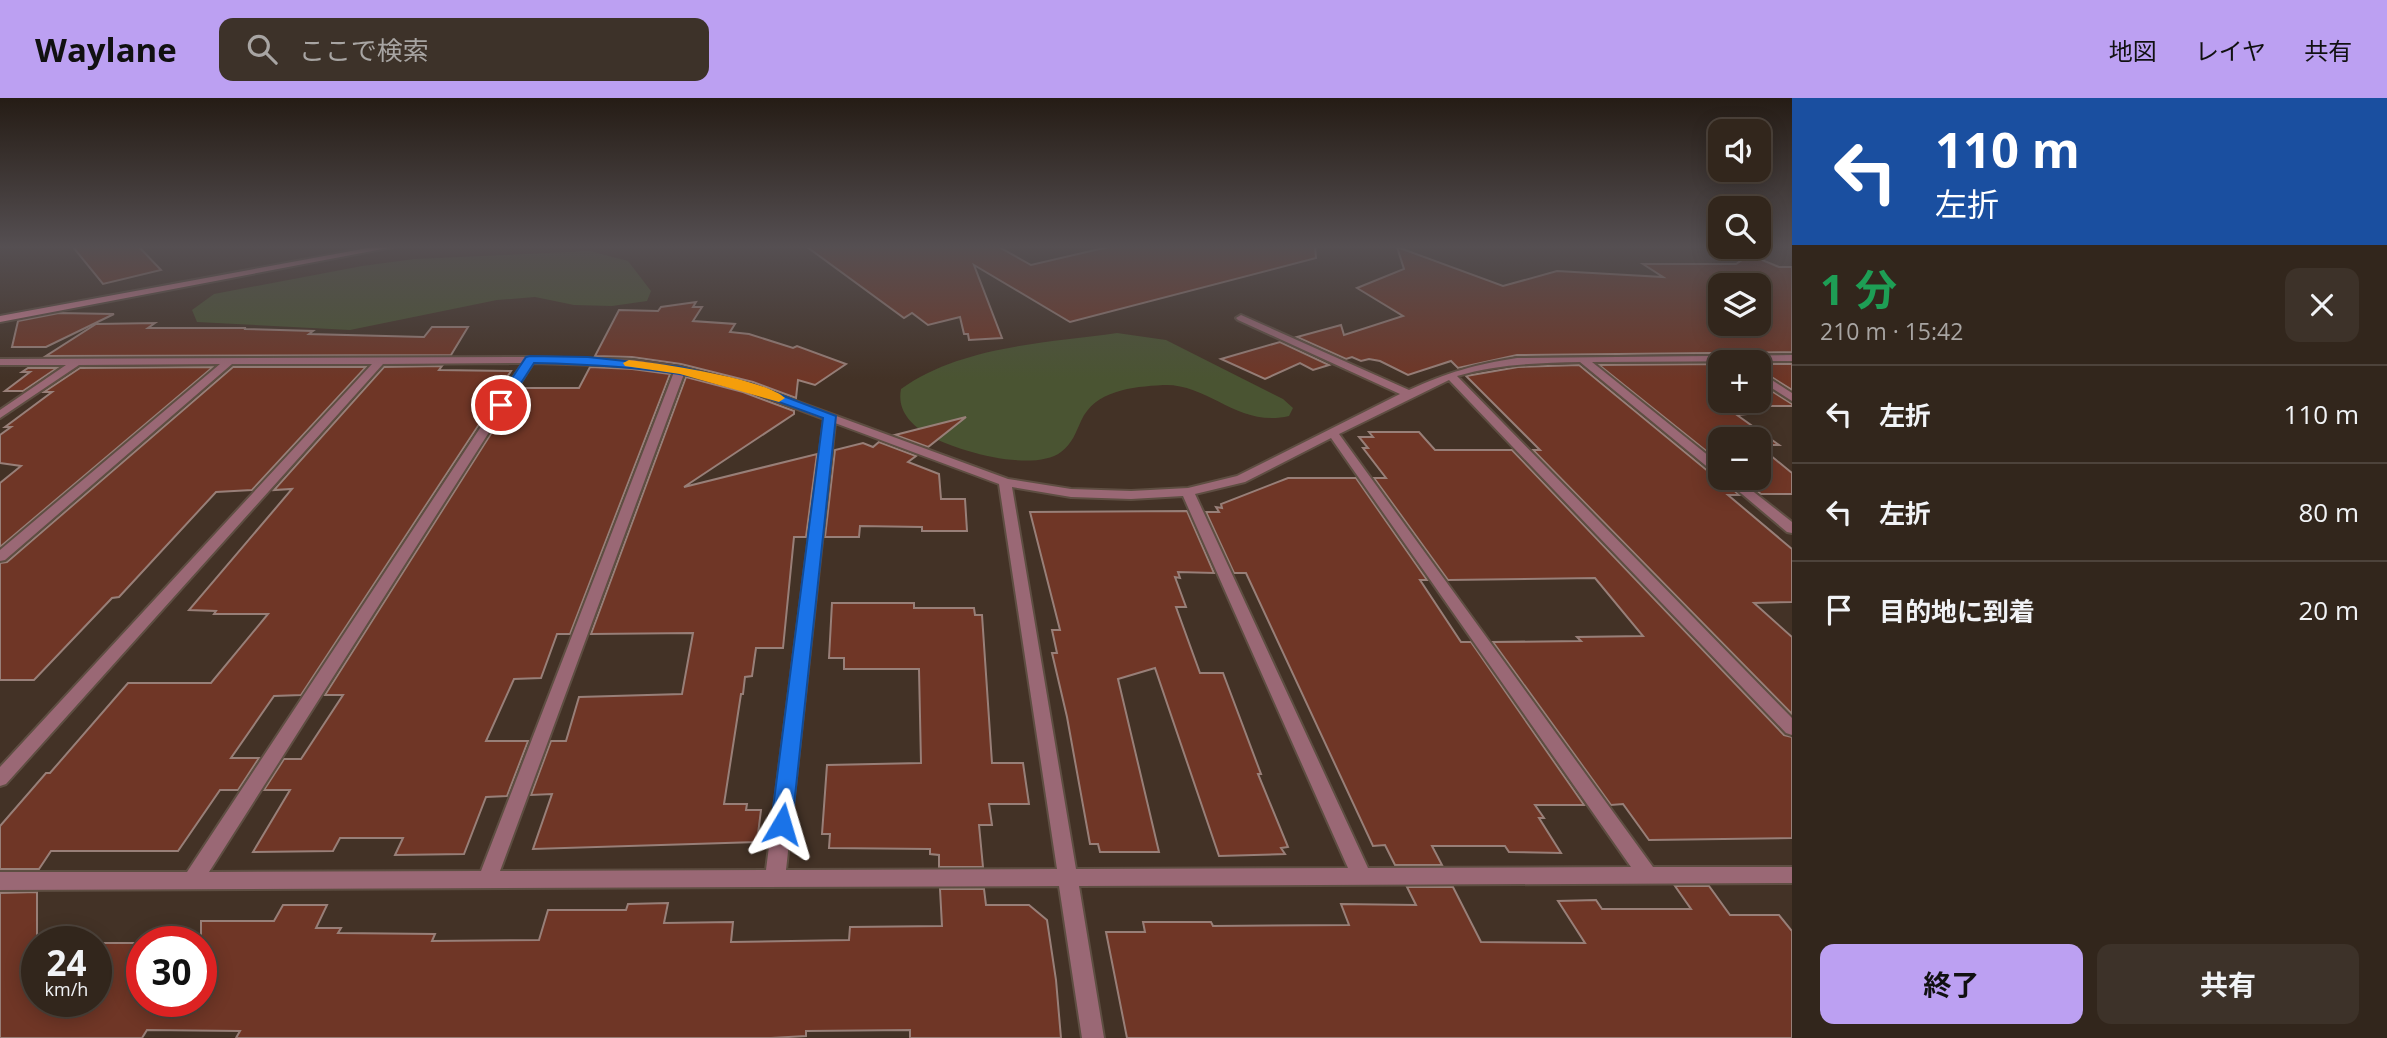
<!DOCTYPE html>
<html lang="ja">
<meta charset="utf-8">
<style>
body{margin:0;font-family:"Open Sans","Noto Sans JP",sans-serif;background:#3d3229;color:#f1f3f6;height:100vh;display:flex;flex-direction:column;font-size:26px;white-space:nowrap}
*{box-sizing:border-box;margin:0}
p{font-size:23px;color:#a8a5a3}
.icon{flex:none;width:38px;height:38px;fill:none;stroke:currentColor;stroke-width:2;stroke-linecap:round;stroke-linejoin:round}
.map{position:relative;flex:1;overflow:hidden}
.details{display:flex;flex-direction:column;background:#32261c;width:595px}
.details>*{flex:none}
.banner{background:#1a4fa0;color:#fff;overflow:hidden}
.buttons{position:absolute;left:1708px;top:21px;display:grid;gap:14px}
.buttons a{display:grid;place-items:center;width:63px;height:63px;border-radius:14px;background:#32261c;box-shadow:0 4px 18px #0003,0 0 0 2px #4d433b;font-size:35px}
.speed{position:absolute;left:21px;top:828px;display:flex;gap:14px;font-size:35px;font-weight:700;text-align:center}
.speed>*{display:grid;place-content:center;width:91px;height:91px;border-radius:50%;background:#32261c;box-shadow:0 4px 18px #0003,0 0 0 2px #4d433b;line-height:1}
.speed small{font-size:18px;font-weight:400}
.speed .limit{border:10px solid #d22;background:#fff;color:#111}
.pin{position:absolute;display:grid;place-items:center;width:60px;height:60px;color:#fff;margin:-30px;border:4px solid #fff;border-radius:50%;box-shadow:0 2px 7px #0007}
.me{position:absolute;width:77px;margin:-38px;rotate:7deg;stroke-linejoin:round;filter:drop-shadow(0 0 5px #0008)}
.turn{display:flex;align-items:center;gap:24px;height:147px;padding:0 28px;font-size:32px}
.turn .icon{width:91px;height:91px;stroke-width:2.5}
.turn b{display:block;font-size:49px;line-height:60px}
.round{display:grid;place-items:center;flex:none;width:74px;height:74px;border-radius:14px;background:#3d3229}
.overview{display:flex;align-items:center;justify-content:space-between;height:119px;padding:0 28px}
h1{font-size:42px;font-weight:700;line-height:52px;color:#1e9e55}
.action{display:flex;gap:14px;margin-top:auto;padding:14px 28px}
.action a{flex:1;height:80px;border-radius:14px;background:#bca0f2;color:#111;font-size:28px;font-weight:700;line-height:80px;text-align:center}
.action a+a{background:#3d3229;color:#f1f3f6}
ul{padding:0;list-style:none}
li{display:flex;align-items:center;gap:21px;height:98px;padding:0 28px;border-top:2px solid #4d433b}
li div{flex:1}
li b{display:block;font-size:26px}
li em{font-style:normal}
header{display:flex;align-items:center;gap:42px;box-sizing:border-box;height:98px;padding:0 35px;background:#bca0f2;color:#111}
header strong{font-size:33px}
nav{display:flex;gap:38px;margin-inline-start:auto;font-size:24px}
.search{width:490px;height:63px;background:#3d3229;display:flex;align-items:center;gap:18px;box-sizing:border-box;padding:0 24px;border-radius:14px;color:#a8a5a3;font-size:26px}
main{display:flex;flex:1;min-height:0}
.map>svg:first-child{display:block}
.green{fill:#4a5432}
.building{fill:#6f3626;stroke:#987f78;stroke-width:2;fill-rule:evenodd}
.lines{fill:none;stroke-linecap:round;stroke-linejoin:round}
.street-casing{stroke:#5e4e42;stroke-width:4}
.secondary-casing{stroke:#5e4e42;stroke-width:4}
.street{fill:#9a6875;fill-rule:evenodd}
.secondary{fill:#d18398;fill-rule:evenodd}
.route{fill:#1a73e8;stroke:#114b97;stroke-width:2}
.slow{fill:#f59e0b}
</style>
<header>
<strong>Waylane</strong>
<div class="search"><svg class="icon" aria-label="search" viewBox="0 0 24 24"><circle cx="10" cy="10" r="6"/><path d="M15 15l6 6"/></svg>ここで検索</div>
<nav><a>地図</a><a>レイヤ</a><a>共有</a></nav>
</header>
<main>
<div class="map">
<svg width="1792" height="940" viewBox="0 0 1792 940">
<rect width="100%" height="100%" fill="#433226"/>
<g class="green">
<path d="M590,153L628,163L651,193L647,203L612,208L574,207L535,199L497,202L350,232L197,224L192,212L214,196L362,168L414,161Z"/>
<path d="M1117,235L1166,242L1283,301L1293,310L1289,318C1238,330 1209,285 1163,287C1132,289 1095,292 1081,323C1076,334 1072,346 1061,354C1033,375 956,353 928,337C910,326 897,312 901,291C961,248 1046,245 1117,235Z"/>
</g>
<g class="building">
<path d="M73,149H139L161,172L103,186Z"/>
<path d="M807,149H999L1031,167L1108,149H1315L1316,160L1070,224L974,167L1002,240L969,242L968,236H964L960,219L928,227L912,215L904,220Z"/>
<path d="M1397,149L1503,188L1557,173L1663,179L1643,166H1736L1742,162H1762L1779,169H1792V254L1517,257L1458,270L1451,263L1408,277L1380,263L1369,261L1361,263L1352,259L1346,261L1297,239L1341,227L1344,237L1403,218L1357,190L1404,171ZM1720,187H1759V226H1720Z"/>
<path d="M696,204L693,209H702L693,223L735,226L730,234L749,236L793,250L797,248L846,266L815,287L798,282L796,300L753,284L681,266L632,259L595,258L619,212L658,213L661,209Z"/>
<path d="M59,215L114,216L46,249H12L18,223Z"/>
<path d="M155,225L148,230H246L244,231L313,233L309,236L424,239L432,229H468L451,257L46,258L96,226Z"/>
<path d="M1280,244L1329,267L1313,272L1300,265L1265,281L1221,261Z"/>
<path d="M1720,266V303H1759V285L1792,306V308H1736L1747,316L1737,317L1779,347H1759V341H1720V364L1599,267Z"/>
<path d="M1759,266H1792V292L1759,271Z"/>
<path d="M1579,267L1714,378L1720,379L1739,397H1728L1792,451V504L1754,505L1792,539V616L1533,352H1540L1466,278L1518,269Z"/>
<path d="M442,268L439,272L511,273L500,290H503L301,597L274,598L231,660H259L238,692H220L178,753H51L39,771H0V728L46,675H50L128,585H211L268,516H214L216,513L189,512L292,391L274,392L384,269Z"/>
<path d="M213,269L0,449V385L21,368L0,365V337L11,329H5L52,294H44L80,270Z"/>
<path d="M233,269H366L252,392L216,394L119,499L112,500L34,582H0V465L7,464Z"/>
<path d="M590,269L632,271L670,276L570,536H557L541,580L514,581L486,643H528L507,698L486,699L464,756L395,757L403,740H340L333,753L253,754L290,692H264L284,661H301L343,597H325L520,290H579Z"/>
<path d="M28,270H57L23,293H5L30,274H22Z"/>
<path d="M686,279L743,294L794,313V316L684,389L817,356L806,439H794L783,550H756L752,578L745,579L743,596H741L724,706H747L746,712H761L757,744L533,751L552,696L531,697L551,643H566L579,599L682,596L693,535L591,536Z"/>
<path d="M966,319L928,349L895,337Z"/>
<path d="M1369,334H1419L1435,352H1512L1784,637L1792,639V740L1649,742L1623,706L1611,707L1493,544L1581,543L1577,539L1643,538L1595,480L1448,482L1374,380H1386L1363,350H1368L1359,339H1373Z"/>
<path d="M879,344L916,358L908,364L939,376L941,401H965L967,433H922V429L860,428L859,439H825L835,352L863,345L873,349Z"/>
<path d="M1759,348L1792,375V396H1761L1740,380H1759Z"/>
<path d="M1288,380H1356L1427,482H1420L1461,544H1471L1584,707H1535L1544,720H1539L1561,755L1509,754L1505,748H1432L1442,767H1395L1385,747L1373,748L1246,475H1234L1206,414H1219L1216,409L1222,410L1221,406Z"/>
<path d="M1187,413L1214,475L1178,474L1180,480L1175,479L1186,509H1176L1200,575H1223L1261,676H1258L1288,749L1281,750L1285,756L1219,758L1155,570L1118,581L1159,754H1100L1098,746H1090L1067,619L1052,555H1057L1052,532H1060L1030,414Z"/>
<path d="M832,505H914V510H974L975,517H982L992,665H1023L1029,706H989L992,727H979L983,769H939V757L930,756V751L829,750L830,736H822L827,667L921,665L919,571H844V560H829Z"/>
<path d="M1675,788H1709L1730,817H1779L1792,833V940H1127L1106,834H1145L1143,824H1211L1213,828L1349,827L1341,806L1416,807L1407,789H1453L1481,844L1585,845L1558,803L1596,802L1602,811H1691Z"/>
<path d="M940,791H984L986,807H1029L1047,822L1056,882L1061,940H910V932L806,933V938L771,940H236L240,933L147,932L142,940H0V795L37,794V903H96V845H142V903H201V823H274L283,807H327L316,830H341L338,835L435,836L432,843L539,842L548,812H626L628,806L668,805L664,825L733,824L731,844L849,842L850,829L942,828Z"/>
</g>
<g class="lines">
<defs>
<g id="street">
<path d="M1241,217L1409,292C1446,275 1476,266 1517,260L1792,257V263L1592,264L1720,367V377L1716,376L1580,264C1538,265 1498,266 1457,278L1792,620V637L1786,635L1449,282L1339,336L1653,769H1792V785L1079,788L1104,940H1082L1059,788L0,792V774H187L523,265L383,266L6,686L0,688V669L372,266H232L5,462L0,463V452L220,266L79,267L0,320V312L66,267H0V261L530,259L632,262L680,269L752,287L1008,381L1071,391L1131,393L1188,390L1237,378L1400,296L1238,222L1236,220ZM533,265L632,268L674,274L481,773L209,774ZM684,276L744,291L824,321L766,772L500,773ZM835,325L999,386L1057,771L786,772ZM1331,340L1631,769L1368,770L1195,396L1245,384ZM1012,389L1071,399L1131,401L1183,398L1348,770L1076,771Z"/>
<path d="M1759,274L1792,295V303L1759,282Z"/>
<path d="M1723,380H1736L1792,424V435L1787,434Z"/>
</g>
<path id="secondary" d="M373,149H393L0,224V218Z"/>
</defs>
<use href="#street" class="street-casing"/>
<use href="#secondary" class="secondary-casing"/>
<use href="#street" class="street"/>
<use href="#secondary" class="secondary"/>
</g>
<linearGradient id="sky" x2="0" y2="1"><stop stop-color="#251c15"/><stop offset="0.53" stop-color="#554f52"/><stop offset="1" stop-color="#554f52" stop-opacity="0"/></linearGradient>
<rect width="1792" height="281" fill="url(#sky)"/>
<path class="route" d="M530,258L588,259L680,269L752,286L836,318L792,726L789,732L782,734L774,732L771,726L823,320C776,303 729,284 679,276C631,268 582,266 534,265L505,310H496L494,307L526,259Z"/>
<path class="slow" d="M629,262C663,266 762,280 785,300L779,304L680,276L625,268L623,265Z"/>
</svg>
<div class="buttons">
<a><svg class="icon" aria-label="sound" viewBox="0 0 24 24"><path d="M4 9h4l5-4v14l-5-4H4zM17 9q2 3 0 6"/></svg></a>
<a><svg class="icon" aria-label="search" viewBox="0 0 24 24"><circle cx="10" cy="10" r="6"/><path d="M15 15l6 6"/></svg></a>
<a><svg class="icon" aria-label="layers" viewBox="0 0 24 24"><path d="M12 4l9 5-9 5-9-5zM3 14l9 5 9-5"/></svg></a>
<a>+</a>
<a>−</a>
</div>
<div class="speed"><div>24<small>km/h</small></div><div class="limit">30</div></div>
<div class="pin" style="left:501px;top:307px;background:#d93025"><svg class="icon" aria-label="arrive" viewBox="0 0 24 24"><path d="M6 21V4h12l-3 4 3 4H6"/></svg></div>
<svg class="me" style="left:782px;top:726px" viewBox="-20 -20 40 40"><path d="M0-17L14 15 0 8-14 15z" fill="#1a73e8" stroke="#fff" stroke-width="4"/></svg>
</div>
<section class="details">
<div class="banner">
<div class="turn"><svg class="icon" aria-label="left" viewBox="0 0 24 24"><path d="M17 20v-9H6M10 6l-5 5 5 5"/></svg><div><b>110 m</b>左折</div></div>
</div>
<div class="overview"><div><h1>1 分</h1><p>210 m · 15:42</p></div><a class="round"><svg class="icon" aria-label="close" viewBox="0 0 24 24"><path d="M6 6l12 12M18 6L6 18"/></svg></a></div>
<ul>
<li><svg class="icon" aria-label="left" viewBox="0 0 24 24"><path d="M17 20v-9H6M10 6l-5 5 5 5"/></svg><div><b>左折</b></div><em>110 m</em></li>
<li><svg class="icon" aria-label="left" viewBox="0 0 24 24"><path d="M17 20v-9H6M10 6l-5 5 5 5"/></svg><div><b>左折</b></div><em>80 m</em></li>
<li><svg class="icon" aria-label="arrive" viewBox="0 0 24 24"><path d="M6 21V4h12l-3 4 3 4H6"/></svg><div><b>目的地に到着</b></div><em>20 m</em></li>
</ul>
<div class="action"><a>終了</a><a>共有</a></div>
</section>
</main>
